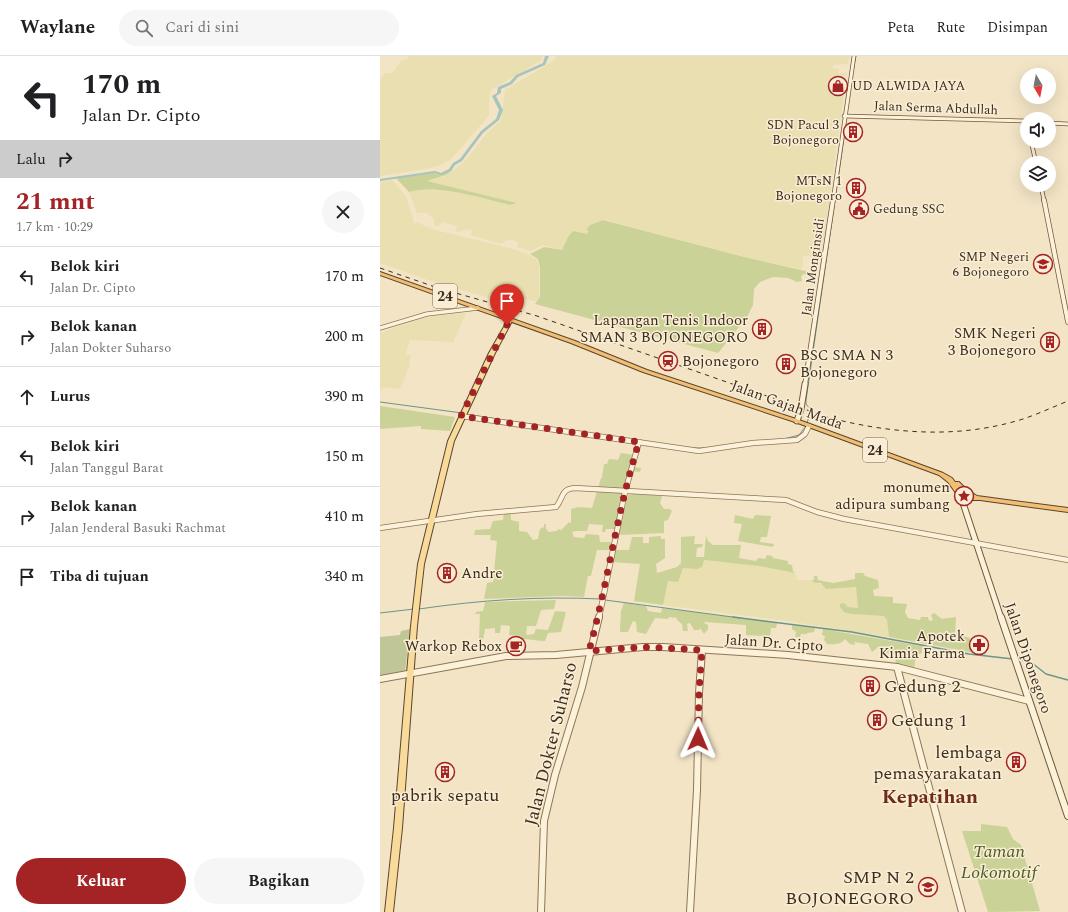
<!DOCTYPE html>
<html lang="id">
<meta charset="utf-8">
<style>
body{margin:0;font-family:Spectral,serif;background:#f6f6f6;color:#202124;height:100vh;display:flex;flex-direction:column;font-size:15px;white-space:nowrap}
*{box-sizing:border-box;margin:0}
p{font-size:13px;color:#757577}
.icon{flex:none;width:22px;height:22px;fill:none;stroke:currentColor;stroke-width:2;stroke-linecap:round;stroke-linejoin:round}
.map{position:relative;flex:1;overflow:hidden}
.sheet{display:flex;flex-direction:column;background:#fff;width:380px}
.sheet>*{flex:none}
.guide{background:#fff;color:#202124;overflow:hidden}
.needle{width:26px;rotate:170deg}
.fabs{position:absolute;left:640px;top:12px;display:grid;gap:8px}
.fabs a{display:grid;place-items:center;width:36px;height:36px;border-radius:50%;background:#fff;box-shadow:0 4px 16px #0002;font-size:20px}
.pin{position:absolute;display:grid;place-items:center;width:34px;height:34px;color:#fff;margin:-41px -17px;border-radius:50% 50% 50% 0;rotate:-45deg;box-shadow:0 0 4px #0007}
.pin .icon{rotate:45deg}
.me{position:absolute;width:44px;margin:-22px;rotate:1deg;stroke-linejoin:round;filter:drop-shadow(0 0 3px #0008)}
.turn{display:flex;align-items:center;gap:14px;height:84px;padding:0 16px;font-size:18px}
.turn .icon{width:52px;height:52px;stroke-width:2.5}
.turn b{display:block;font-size:28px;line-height:34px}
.then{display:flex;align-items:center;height:38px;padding:0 16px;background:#0003;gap:8px;font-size:15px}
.round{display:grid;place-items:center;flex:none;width:42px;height:42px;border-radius:21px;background:#f6f6f6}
.summary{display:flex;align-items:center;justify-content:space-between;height:68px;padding:0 16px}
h1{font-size:24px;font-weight:700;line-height:30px;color:#a42325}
.primary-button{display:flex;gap:8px;margin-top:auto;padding:8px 16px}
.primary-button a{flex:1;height:46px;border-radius:24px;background:#a42325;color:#fff;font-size:16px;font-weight:700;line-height:46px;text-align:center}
.primary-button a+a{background:#f6f6f6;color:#202124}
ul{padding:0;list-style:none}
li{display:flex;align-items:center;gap:12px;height:60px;padding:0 16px;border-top:1px solid #e0e0e0}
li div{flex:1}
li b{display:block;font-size:15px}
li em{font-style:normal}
header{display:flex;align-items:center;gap:24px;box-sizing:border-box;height:56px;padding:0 20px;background:#fff;border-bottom:1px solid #e0e0e0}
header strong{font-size:19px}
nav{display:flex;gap:22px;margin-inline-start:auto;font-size:14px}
.search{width:280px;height:36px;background:#f6f6f6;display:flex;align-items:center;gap:10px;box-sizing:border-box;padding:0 14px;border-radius:22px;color:#757577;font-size:15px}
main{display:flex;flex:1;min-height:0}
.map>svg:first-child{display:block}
.farmland{fill:#e9dfb1}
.green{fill:#cbd297}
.cemetery{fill:#c1c697}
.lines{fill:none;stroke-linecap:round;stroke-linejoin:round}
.stream-far1{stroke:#6c958a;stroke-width:1}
.stream{stroke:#6c958a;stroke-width:1.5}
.river{fill:#a7c5bc;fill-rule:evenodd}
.tertiary-far2-casing{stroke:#8f7559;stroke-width:5}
.tertiary-far1-casing{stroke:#8f7559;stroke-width:6}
.tertiary-casing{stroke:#8f7559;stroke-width:8}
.secondary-far3-casing{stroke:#71563c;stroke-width:4.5}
.secondary-far2-casing{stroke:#71563c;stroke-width:5.5}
.secondary-far1-casing{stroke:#71563c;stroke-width:7}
.secondary-casing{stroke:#71563c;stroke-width:8}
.primary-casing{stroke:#5d432d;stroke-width:2}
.trunk-casing{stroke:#5d432d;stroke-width:2}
.tertiary-far2{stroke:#fcf1d9;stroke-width:3.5}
.tertiary-far1{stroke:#fcf1d9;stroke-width:4.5}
.tertiary{stroke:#fcf1d9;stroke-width:6}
.secondary-far3{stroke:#fcf1d9;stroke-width:3}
.secondary-far2{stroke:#fcf1d9;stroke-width:4}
.secondary-far1{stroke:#fcf1d9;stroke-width:5}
.secondary{stroke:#fcf1d9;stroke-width:6}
.primary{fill:#f8da9a;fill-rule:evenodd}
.trunk{fill:#f0bf74;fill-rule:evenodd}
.rail{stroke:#3e2d1e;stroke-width:1;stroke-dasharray:4.5 4.5;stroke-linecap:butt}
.route{stroke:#a42325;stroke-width:7;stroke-dasharray:0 12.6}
.labels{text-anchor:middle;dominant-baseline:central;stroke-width:3;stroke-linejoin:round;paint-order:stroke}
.far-poi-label{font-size:13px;fill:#3e2d1e;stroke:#f9eed5;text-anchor:end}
.far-street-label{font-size:13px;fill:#3e2d1e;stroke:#f9eed5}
.shield{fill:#f9eed5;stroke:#766755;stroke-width:1}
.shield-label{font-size:14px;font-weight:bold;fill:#3e2d1e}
.poi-label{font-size:15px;fill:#3e2d1e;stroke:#f9eed5;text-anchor:end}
.street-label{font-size:15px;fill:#3e2d1e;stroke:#f9eed5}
.near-poi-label{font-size:18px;fill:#3e2d1e;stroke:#f9eed5;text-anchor:start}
.near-street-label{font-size:18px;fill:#3e2d1e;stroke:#f9eed5}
.near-park-label{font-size:18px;font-style:italic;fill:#4e5c23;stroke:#f9eed5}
.near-quarter-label{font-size:20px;font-weight:bold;fill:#6e2b19;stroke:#f9eed5}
</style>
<header>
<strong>Waylane</strong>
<div class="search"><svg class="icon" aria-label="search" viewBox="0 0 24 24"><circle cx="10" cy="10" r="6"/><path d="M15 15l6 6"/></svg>Cari di sini</div>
<nav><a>Peta</a><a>Rute</a><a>Disimpan</a></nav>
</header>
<main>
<section class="sheet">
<div class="guide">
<div class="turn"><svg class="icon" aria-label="left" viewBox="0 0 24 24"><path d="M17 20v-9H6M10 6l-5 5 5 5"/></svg><div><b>170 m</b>Jalan Dr. Cipto</div></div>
<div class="then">Lalu<svg class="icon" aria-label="right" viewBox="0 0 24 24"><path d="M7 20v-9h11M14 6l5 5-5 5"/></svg></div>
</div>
<div class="summary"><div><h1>21 mnt</h1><p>1.7 km · 10:29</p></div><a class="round"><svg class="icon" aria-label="close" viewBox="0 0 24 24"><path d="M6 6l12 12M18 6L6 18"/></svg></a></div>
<ul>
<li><svg class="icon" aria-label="left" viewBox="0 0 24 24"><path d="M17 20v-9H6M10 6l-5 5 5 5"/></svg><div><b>Belok kiri</b><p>Jalan Dr. Cipto</p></div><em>170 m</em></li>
<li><svg class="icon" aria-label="right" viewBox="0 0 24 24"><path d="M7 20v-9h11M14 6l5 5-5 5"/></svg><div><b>Belok kanan</b><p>Jalan Dokter Suharso</p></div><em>200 m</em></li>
<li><svg class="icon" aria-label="ahead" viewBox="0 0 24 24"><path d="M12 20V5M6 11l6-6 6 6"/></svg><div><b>Lurus</b></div><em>390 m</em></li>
<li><svg class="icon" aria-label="left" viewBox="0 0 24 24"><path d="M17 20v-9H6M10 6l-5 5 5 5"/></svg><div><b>Belok kiri</b><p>Jalan Tanggul Barat</p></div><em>150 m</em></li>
<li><svg class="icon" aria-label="right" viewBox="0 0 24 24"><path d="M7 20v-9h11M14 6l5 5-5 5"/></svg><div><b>Belok kanan</b><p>Jalan Jenderal Basuki Rachmat</p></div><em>410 m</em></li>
<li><svg class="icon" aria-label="arrive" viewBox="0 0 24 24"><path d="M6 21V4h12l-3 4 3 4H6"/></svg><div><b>Tiba di tujuan</b></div><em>340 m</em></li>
</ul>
<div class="primary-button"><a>Keluar</a><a>Bagikan</a></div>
</section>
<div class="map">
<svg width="688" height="856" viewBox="0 0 688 856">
<rect width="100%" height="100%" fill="#f2e4c5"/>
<g class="farmland">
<path d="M29,0H163L160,5L111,34L109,41V58L107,62L70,104L61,109L51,112L0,120V23L6,17H12L21,5L26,4Z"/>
<path d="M176,0H470L467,8L453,9L452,12L459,13V17H467L466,20H451L450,23L467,24L466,29L450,28L449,30L465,32L441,201L423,200L422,213L376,204L222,163L223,164L210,169L206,174L209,175L207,178L188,181L182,194L163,189L151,195L137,191L138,186L129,183L121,188L91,179L92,174L85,173L79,176L75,175L78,170L63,166L58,171L54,169V163L47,157H37L29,136L37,133L82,137L130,149L138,147L47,125L66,120L85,105L107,77L121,64L125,34L175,4Z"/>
<path d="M12,124L26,140L34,167H39L51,173L133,193L147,198L156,203L159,208V242L156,245L133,241L130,244L123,246L48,224L0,207V126Z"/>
<path d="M86,257L73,286L30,284L25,299H31L29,308L30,309L20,333L4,331L0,335V277L33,265L52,260Z"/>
<path d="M323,504L379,510L415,517L417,524H431L435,527L461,532L471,530L476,531L478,553L468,551L466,549L471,558L504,560L507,564L509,581L407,565L283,549L288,525L303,512Z"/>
</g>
<g class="green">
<path d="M73,114L66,119L47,125L137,147L130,149C101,142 57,128 29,136L16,122L53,117L63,118Z"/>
<path d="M223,164L368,202L430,216L429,219L423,218L421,221L422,225L417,226L408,222L393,221L380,226L374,233L373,249L367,261L338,297L155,248L160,241V211L158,203L150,198L164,191L182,194L188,181L193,175L207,178L209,175L206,174L210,169Z"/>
<path d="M0,350L75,361L70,375L41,373V370L0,373Z"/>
<path d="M241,397L254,399L252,411L261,412L260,416L251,415L249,427L242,437L235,473H226L225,476H222L223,469L209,468L207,475H196L192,476L194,481L204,482L206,478L219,479L220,486H232L230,494H217L211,520H208L204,541L182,540L104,543L107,527L113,526L117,485L110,484L111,479H94L95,474L110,473L113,465L123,464L124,458L131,457V464L139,466V475L147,476L153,484L158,483L160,473L164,471V468H166V473L169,476L177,475L178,473L181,474L189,466L191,467V453L198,451L212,452L221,422H222L224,408H227L229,403L238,404Z"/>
<path d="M254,438L282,440L280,447L284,453H290L292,455L288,464L284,465V477L239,479L248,439Z"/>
<path d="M355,459L373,463L375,459L391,460L387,481H381L380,486L394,488L393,491L358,485L362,468L354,467Z"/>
<path d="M281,480V483H285V502L276,508L277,517L297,511L301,507V481L315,480L314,488H323L322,491L317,492L316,501H324L326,480L328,485L333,489H361L359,502L376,505L378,502L385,503L387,499L392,500L393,502L408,505V508L412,509L413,515L415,517L379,510L324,504L322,511L317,513L303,512L298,526L288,525L283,549L254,545L260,508L232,506L235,494H249L252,481H263V487H269V481Z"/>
<path d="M475,517H483L485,520L498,524L499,532L493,534L494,540L513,541V547L527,548L525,556L528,562L540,564L541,561H548L549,565L553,564L551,559L554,557L562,563L576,561L575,578L590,582L593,591L605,594L606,599L509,581L507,564L504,560L471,558L464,556L460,551V548L464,547L468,551L478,552L476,531L446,533L441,527H435L431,524H434V520H437L438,524L453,527L475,523Z"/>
<path d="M176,544L174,553L161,554L156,570H147L146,578L147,579L154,578L156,573L168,574L175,555L186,556L181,576L168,577L165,585C157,585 150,583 142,583L141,580L129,579L130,570L121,569L120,577H115V572L105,573L103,584H99L100,558H95L96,556L103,555L105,546Z"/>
<path d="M244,547L266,550L268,555L281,557L282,552L394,566L397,567L396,572H391L390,580L386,581L387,584H384L382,580L366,579V569L325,566L324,567L328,569V573L324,578L320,572L319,574H314L310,567L307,568L308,575H303L302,568L297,564V562L289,561L288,563L275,562L266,578L257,576L256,566L253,565L248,576H240V573L241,555Z"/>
<path d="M412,569L435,572L434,576L427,577V578H421L420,581H415L416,576L412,573Z"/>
<path d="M443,573L552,592V594L542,592V597L536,599L534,613L516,609L515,598L504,597L501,592L498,591L492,596L488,588L474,586L475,589L470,588L465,583C462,588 453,589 447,588L444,584L445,580L442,579Z"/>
<path d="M601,768L627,771L633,783L641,789L660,855L608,856L582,775H601Z"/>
</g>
<path class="cemetery" d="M30,573L25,616L0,622V581L20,579L21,575Z"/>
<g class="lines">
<g class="stream-far1">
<path d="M473,15L476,0"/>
<path d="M0,346L82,357"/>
<path d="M85,358L183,373"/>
<path d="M427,367L431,354L426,348V344L466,68"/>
<path d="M404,383L419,379L426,370"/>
<path d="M313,392H324"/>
<path d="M225,544L360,562"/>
<path d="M39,553C100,544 160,540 221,543"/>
<path d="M0,557L34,553"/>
</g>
<g class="stream">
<path d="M353,561L472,576L589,598L633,603"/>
<path d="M638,603L652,607L666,618L688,624"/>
</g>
<path class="river" d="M165,0H169L165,9L138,21L132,28L121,33V37L116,40L123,54L119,64L103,77L82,105L75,109L71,115L61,119L55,117L0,125V123L55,115L61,117L69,113L73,107L80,103L101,75L116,63L119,54L112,40L117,37L118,31L130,26L136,19L163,7Z"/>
<defs>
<path id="tertiary-far2" d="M0,272L47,258L98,252"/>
<g id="tertiary-far1">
<path d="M81,360L319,395L373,387L417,384L425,378L429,370"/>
<path d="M0,472L97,458L176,451C184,442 180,433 195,432L406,444L437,456L464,463L688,504"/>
<path d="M219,562L245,436L259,386"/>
</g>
<g id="tertiary">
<path d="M517,611L582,856"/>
<path d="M0,623L126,600L176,599L263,591H283L408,599L517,611L649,645"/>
<path d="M161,856L164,765L175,719L202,631L219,561"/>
<path d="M310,856L317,734L319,637L322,594"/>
</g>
<g id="secondary-far3">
<path d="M464,60L647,65"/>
<path d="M669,67L688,68"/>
<path d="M651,85L656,107"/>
<path d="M661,129L664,145"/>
<path d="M453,145L474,0"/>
</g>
<g id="secondary-far2">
<path d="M664,144L688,266"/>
<path d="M425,329L453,144"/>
</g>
<g id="secondary-far1">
<path d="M417,365L421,353L425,328"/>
<path d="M581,441L621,562"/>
</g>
<path id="secondary" d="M621,561L688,760"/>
<path id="primary" d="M129,262H133V263L115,297L74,385L44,508L37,570L22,772L13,856H5L14,772L31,570L38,508L68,385L109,297Z"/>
<path id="trunk" d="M0,216L195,285L267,314L419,364L563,417L572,422L575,426H579L586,433L597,440L688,452V456L600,444H581L568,426L559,419L415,366L263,316L191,287L0,219Z"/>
</defs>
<use href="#tertiary-far2" class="tertiary-far2-casing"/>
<use href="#tertiary-far1" class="tertiary-far1-casing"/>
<use href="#tertiary" class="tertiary-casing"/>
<use href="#secondary-far3" class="secondary-far3-casing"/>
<use href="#secondary-far2" class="secondary-far2-casing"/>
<use href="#secondary-far1" class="secondary-far1-casing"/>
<use href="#secondary" class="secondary-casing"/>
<use href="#primary" class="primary-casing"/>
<use href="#trunk" class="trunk-casing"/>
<use href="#tertiary-far2" class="tertiary-far2"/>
<use href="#tertiary-far1" class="tertiary-far1"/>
<use href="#tertiary" class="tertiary"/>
<use href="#secondary-far3" class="secondary-far3"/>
<use href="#secondary-far2" class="secondary-far2"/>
<use href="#secondary-far1" class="secondary-far1"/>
<use href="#secondary" class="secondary"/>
<use href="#primary" class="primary"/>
<use href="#trunk" class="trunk"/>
<path class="rail" d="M0,212L58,232L157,260L450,362C514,378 579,383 643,363C658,358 673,351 688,345"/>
</g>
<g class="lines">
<path class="route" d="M127,269L81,360L259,386C237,455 228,526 209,595L263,591L322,594L319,636L318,683"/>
</g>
<defs>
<symbol id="shop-ring" viewBox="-11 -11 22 22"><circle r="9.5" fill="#f9eed5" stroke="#a42325" stroke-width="1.5"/><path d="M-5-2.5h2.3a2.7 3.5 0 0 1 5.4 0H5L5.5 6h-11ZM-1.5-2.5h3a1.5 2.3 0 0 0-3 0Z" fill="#a42325"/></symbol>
<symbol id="building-ring" viewBox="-11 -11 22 22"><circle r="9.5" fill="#f9eed5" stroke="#a42325" stroke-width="1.5"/><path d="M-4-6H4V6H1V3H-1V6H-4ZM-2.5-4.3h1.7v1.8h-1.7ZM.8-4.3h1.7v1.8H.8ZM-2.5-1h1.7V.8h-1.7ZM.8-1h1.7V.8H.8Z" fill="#a42325"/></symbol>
<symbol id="civic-ring" viewBox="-11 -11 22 22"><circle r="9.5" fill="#f9eed5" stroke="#a42325" stroke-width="1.5"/><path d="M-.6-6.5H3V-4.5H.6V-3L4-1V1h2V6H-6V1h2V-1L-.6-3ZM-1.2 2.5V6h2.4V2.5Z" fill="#a42325"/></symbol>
<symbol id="school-ring" viewBox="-11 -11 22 22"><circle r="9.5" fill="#f9eed5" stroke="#a42325" stroke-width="1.5"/><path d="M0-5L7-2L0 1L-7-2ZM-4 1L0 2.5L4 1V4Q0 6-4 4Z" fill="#a42325"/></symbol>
<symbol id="station-ring" viewBox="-11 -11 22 22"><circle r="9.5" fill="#f9eed5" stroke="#a42325" stroke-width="1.5"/><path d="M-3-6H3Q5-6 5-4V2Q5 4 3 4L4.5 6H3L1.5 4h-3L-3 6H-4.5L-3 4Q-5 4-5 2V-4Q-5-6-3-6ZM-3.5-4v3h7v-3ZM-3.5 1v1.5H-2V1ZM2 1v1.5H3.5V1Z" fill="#a42325"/></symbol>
<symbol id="sight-ring" viewBox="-11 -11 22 22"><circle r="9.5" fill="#f9eed5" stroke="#a42325" stroke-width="1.5"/><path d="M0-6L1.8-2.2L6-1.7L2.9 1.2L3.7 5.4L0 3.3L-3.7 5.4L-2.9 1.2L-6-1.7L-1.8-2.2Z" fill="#a42325"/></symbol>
<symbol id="pharmacy-ring" viewBox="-11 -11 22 22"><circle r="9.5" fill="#f9eed5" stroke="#a42325" stroke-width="1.5"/><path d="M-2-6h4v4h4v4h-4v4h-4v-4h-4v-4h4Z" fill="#a42325"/></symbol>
<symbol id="cafe-ring" viewBox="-11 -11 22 22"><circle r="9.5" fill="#f9eed5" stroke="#a42325" stroke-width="1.5"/><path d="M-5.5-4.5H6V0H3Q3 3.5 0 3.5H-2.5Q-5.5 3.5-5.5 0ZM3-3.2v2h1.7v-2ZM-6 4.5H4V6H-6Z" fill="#a42325"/></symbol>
</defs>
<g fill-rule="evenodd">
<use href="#shop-ring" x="447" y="19" width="22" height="22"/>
<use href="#building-ring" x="462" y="65" width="22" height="22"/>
<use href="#building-ring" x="465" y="121" width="22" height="22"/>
<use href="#civic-ring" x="468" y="142" width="22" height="22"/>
<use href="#school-ring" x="652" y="197" width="22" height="22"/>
<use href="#building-ring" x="371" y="262" width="22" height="22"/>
<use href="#building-ring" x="659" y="275" width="22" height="22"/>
<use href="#station-ring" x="277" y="294" width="22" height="22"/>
<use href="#building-ring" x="395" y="297" width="22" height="22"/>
<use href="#sight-ring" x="573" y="429" width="22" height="22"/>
<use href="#building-ring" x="56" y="506" width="22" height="22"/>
<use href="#pharmacy-ring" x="588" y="578" width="22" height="22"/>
<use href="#cafe-ring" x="125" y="579" width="22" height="22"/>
<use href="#building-ring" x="479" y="619" width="22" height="22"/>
<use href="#building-ring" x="486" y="653" width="22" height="22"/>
<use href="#building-ring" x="625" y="695" width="22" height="22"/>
<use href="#building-ring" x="54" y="705" width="22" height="22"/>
<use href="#school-ring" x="537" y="820" width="22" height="22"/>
</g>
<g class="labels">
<g class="far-poi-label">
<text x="472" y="30" text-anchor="start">UD ALWIDA JAYA</text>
<text x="459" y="69">SDN Pacul 3<tspan x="459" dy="15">Bojonegoro</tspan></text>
<text x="462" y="125">MTsN 1<tspan x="462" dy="15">Bojonegoro</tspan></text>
<text x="493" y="153" text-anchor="start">Gedung SSC</text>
<text x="649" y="201">SMP Negeri<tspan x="649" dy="15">6 Bojonegoro</tspan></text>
</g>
<g class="far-street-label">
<text transform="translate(556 52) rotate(2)">Jalan Serma Abdullah</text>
<text transform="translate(433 211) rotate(-82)">Jalan Monginsidi</text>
</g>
<g class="shield">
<rect x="53" y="228" width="24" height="24" rx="3"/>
<rect x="483" y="382" width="24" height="24" rx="3"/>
</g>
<g class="shield-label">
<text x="65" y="240">24</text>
<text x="495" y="394">24</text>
</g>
<g class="poi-label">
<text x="368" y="264">Lapangan Tenis Indoor<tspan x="368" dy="17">SMAN 3 BOJONEGORO</tspan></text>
<text x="656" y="277">SMK Negeri<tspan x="656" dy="17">3 Bojonegoro</tspan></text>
<text x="420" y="299" text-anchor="start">BSC SMA N 3<tspan x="420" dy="17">Bojonegoro</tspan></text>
<text x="302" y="305" text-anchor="start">Bojonegoro</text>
<text x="570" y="431">monumen<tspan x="570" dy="17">adipura sumbang</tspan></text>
<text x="81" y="517" text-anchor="start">Andre</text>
<text x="585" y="580">Apotek<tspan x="585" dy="17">Kimia Farma</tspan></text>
<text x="122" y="590">Warkop Rebox</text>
</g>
<g class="street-label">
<text transform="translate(407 349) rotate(20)">Jalan Gajah Mada</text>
<text transform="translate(394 587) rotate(4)">Jalan Dr. Cipto</text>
<text transform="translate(648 602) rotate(71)">Jalan Diponegoro</text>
</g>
<g class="near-poi-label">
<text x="504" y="630">Gedung 2</text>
<text x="511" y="664">Gedung 1</text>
<text x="622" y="696" text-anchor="end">lembaga<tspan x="622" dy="21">pemasyarakatan</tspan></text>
<text x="65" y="739" text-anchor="middle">pabrik sepatu</text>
<text x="534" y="821" text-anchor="end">SMP N 2<tspan x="534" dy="21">BOJONEGORO</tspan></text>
</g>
<g class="near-street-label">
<text transform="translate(171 688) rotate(-76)">Jalan Dokter Suharso</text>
</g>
<g class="near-park-label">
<text x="619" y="795">Taman<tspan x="619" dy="21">Lokomotif</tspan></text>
</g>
<g class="near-quarter-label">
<text x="550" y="741">Kepatihan</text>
</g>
</g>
</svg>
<div class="fabs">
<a><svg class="needle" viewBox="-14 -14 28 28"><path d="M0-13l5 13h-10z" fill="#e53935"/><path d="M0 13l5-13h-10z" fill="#757577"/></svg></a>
<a><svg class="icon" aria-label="sound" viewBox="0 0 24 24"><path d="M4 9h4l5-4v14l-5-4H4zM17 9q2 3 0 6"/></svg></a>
<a><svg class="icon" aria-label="layers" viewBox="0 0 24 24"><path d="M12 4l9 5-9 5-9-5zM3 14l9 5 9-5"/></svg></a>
</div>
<div class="pin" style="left:127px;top:269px;background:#d93025"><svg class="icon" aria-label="arrive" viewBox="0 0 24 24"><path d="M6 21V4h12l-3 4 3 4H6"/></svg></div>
<svg class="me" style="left:318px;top:683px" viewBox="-20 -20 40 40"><path d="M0-17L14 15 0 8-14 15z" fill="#a42325" stroke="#fff" stroke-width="4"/></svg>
</div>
</main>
